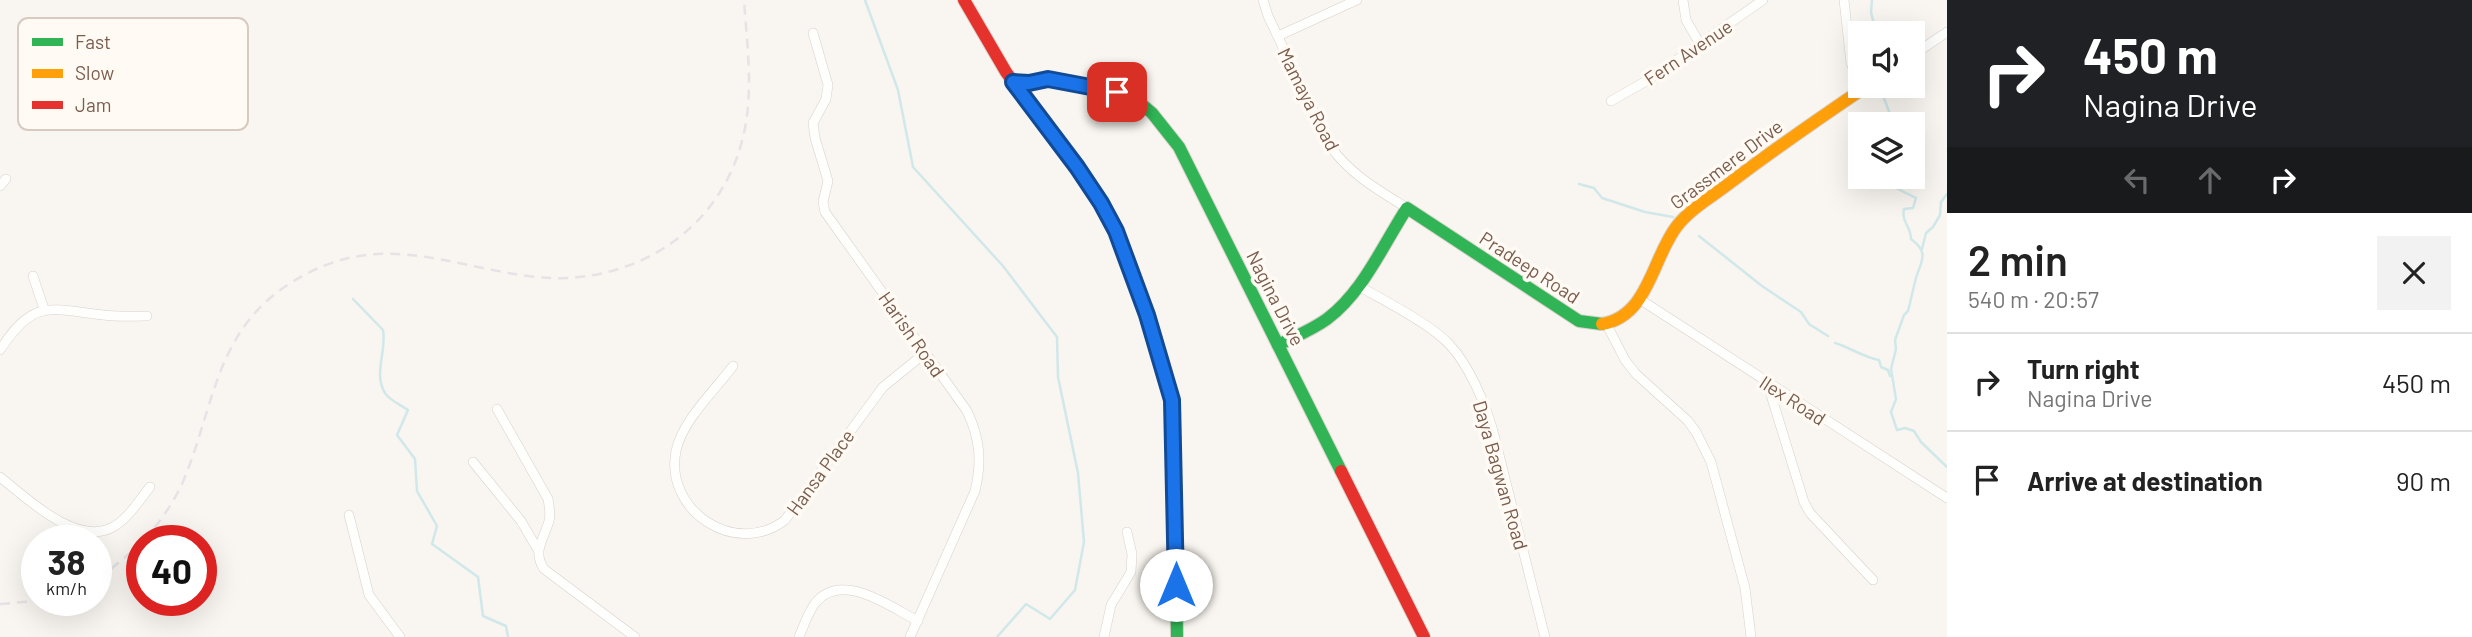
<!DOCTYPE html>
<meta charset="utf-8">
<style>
body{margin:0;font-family:Barlow,sans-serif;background:#f2f2f2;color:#222;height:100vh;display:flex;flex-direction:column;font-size:26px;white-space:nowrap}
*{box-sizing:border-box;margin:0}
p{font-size:23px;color:#767676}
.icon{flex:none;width:38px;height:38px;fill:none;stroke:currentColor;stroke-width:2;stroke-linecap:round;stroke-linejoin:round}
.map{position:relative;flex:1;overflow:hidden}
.panel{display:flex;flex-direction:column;background:#fff;width:525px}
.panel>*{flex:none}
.hud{background:#202124;color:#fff;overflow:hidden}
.buttons{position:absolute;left:1848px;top:21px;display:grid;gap:14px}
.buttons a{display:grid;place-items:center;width:77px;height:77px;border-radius:0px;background:#fff;box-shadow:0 7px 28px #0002;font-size:35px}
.speed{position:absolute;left:21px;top:525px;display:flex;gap:14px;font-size:35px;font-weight:700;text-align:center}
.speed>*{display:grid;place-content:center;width:91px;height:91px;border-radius:50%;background:#fff;box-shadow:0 7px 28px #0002;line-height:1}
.speed small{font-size:18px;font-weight:400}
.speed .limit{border:10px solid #d22;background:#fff;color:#111}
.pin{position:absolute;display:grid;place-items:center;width:60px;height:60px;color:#fff;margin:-30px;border-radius:14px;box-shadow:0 4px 10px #0006}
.me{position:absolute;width:77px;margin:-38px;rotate:0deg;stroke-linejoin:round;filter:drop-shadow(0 0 5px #0008)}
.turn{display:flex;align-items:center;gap:24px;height:147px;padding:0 21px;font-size:32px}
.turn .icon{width:91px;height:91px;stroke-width:2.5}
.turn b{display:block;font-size:49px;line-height:60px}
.lanes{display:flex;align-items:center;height:66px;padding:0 21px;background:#0003;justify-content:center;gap:35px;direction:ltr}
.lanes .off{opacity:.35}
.round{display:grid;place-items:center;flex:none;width:74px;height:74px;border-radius:0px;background:#f2f2f2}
.headline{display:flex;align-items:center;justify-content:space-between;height:119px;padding:0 21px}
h1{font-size:42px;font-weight:600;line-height:52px}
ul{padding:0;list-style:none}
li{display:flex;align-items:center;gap:21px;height:98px;padding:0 21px;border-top:2px solid #e0e0e0}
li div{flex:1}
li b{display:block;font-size:26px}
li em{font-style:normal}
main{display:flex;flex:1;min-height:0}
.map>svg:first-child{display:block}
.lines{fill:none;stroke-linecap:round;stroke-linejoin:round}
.stream{stroke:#d0e8ea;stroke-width:2.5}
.street-casing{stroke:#d7d1cb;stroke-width:10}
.fast-casing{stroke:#d9d2cb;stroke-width:14}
.slow-casing{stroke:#d9d2cb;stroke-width:14}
.jam-casing{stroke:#d9d2cb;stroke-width:14}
.street{stroke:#fefefd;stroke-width:9}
.fast{stroke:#30b455;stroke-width:12}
.slow{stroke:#ff9f0a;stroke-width:12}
.jam{stroke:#e5322d;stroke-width:12}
.rail{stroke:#e6e3e7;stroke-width:2.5;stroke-dasharray:10 7;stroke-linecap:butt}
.route-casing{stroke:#114b97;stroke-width:18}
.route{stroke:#1a73e8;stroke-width:12}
.labels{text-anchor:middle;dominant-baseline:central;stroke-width:7;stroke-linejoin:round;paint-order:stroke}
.street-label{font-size:19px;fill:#7a5c4d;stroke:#fffaf3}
.key{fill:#fffaf3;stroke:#d7cbc1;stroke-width:2}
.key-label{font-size:19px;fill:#7a5c4d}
</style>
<main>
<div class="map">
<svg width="1947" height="637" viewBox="0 0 1947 637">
<rect width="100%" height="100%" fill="#f9f5f0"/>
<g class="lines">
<g class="stream">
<path d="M865,0L898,90L913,167L1003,266L1057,337L1058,377L1078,473L1084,542L1075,590L1050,619L1026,604L997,637"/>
<path d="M1872,0L1871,12L1876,33"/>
<path d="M1881,91C1886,102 1889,113 1894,124"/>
<path d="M1887,177L1890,185L1916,198L1913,208L1904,209C1901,222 1911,226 1911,239C1930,253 1921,261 1916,278C1913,289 1911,300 1908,311L1904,315L1895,340L1896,349L1891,369L1896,399L1891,412L1897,430L1905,428L1914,431L1921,442L1947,467"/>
<path d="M1579,184L1594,188L1602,198L1645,212L1673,217"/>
<path d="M1699,236L1762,286L1801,312L1809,324L1828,336"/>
<path d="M1922,249L1926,233L1933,227L1940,215L1941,202L1947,194"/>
<path d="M353,299L383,330C387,350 373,374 385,393C389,400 401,405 408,410L397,435L415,459L417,491L437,526L432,544L478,577L483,616L506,626L508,637"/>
<path d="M1835,343C1849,347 1865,358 1879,360L1881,367L1888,370L1890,376"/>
</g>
<defs>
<g id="street">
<path d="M1263,0L1268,16L1330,146C1350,174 1378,190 1407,208"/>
<path d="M1683,0L1686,20L1700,44"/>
<path d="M1844,0L1851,63L1862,89"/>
<path d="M813,33L828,85L826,99L813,123L815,138L828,181L823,202L825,212L967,411C980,438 982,462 975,491L910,637"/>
<path d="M1278,36L1357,0"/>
<path d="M1913,55L1947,32"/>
<path d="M1611,101L1648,80L1763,0"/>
<path d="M0,186L6,179"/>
<path d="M33,276L44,309"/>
<path d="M1357,285C1383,300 1429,323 1449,344C1469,365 1485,403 1493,431L1545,637"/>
<path d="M1641,300L1947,498"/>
<path d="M1607,325L1625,360L1636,374L1688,421L1696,432L1711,462L1745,588L1751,637"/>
<path d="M0,350C34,298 49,309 103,315C117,317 132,316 147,316"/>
<path d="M733,366C715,390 682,421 676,451C664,511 736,558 785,520L883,387L925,353"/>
<path d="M1767,382L1804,502L1810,513L1873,580"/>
<path d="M497,409L548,499C549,506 551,514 549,521C544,539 532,551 544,569L635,637"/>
<path d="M473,462L521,521L538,550"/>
<path d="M0,477C27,498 76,547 113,527C128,519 140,499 150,487"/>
<path d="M349,515L369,595L400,637"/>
<path d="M799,637C804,625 808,612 816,602C843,571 890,607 918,621"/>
<path d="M1104,637L1111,605L1131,572L1132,554L1127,532"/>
</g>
<g id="fast">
<path d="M1013,81L1029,83L1048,79L1133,97L1152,113L1179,147L1341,471"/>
<path d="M1148,312L1165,370L1174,424L1177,637"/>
<path d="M1278,345C1294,337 1312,330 1327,319C1363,292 1383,245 1407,208L1579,321L1602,324"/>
</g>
<path id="slow" d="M1602,324C1649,316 1652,258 1677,226C1691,208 1713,196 1731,182C1775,149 1821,117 1867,86"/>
<g id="jam">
<path d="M964,0L1006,72L1101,203L1125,251L1148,312"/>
<path d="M1341,471L1424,637"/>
</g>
</defs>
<use href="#street" class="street-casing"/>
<use href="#fast" class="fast-casing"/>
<use href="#slow" class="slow-casing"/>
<use href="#jam" class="jam-casing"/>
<use href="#street" class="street"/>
<use href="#fast" class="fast"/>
<use href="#slow" class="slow"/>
<use href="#jam" class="jam"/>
<g class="rail">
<path d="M144,541C159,523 172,505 182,484C214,410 214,332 289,284C377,227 444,266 535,277C630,287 720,233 743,137C754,93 747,45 744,0"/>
<path d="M96,577L111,569L142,543"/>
<path d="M0,604L48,600"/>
</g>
</g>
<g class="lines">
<defs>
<path id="route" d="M1117,92L1048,79L1029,83L1013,82L1077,167L1101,203L1116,231L1147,315L1172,400L1176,585"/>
</defs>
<use href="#route" class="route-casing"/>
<use href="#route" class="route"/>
</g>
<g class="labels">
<g class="street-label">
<text transform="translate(1688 52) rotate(-34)">Fern Avenue</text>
<text transform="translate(1309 99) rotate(63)">Mamaya Road</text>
<text transform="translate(1726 164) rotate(-37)">Grassmere Drive</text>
<text transform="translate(1530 267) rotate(33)">Pradeep Road</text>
<text transform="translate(1276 298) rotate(63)">Nagina Drive</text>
<text transform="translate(912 334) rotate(55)">Harish Road</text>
<text transform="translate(1793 400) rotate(33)">Ilex Road</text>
<text transform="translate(820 472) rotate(-54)">Hansa Place</text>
<text transform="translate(1501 475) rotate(74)">Daya Bagwan Road</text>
</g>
</g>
<rect x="18" y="18" width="230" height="112" rx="10" class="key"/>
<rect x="32" y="38" width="31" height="8" fill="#30b455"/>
<rect x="32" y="69" width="31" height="9" fill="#ff9f0a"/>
<rect x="32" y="101" width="31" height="8" fill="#e5322d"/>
<g class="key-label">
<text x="75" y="49">Fast</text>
<text x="75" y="80">Slow</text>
<text x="75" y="112">Jam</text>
</g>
</svg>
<div class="buttons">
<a><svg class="icon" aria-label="sound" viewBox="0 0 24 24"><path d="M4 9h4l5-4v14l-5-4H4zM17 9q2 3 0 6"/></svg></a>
<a><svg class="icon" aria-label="layers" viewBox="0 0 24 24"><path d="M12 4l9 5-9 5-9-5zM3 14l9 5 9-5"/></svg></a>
</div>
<div class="speed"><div>38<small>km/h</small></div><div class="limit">40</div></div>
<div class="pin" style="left:1117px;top:92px;background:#d93025"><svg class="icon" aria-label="arrive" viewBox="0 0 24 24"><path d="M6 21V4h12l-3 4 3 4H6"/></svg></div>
<svg class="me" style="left:1176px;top:585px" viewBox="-20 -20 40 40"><circle r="19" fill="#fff"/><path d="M0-13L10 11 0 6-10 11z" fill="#1a73e8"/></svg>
</div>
<section class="panel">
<div class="hud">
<div class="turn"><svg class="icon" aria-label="right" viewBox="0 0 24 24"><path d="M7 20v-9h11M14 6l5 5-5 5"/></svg><div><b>450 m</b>Nagina Drive</div></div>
<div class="lanes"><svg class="icon off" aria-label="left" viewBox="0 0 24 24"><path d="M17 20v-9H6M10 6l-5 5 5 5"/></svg><svg class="icon off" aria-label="ahead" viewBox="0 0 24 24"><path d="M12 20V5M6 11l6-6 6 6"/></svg><svg class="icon" aria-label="right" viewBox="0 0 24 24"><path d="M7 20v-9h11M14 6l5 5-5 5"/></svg></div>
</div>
<div class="headline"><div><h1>2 min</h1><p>540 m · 20:57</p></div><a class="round"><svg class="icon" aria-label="close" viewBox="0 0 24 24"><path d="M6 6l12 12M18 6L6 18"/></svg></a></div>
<ul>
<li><svg class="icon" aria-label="right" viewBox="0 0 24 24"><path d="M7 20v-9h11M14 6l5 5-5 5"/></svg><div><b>Turn right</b><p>Nagina Drive</p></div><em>450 m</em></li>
<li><svg class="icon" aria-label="arrive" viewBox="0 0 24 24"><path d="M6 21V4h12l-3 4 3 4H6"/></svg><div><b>Arrive at destination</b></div><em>90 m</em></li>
</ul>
</section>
</main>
